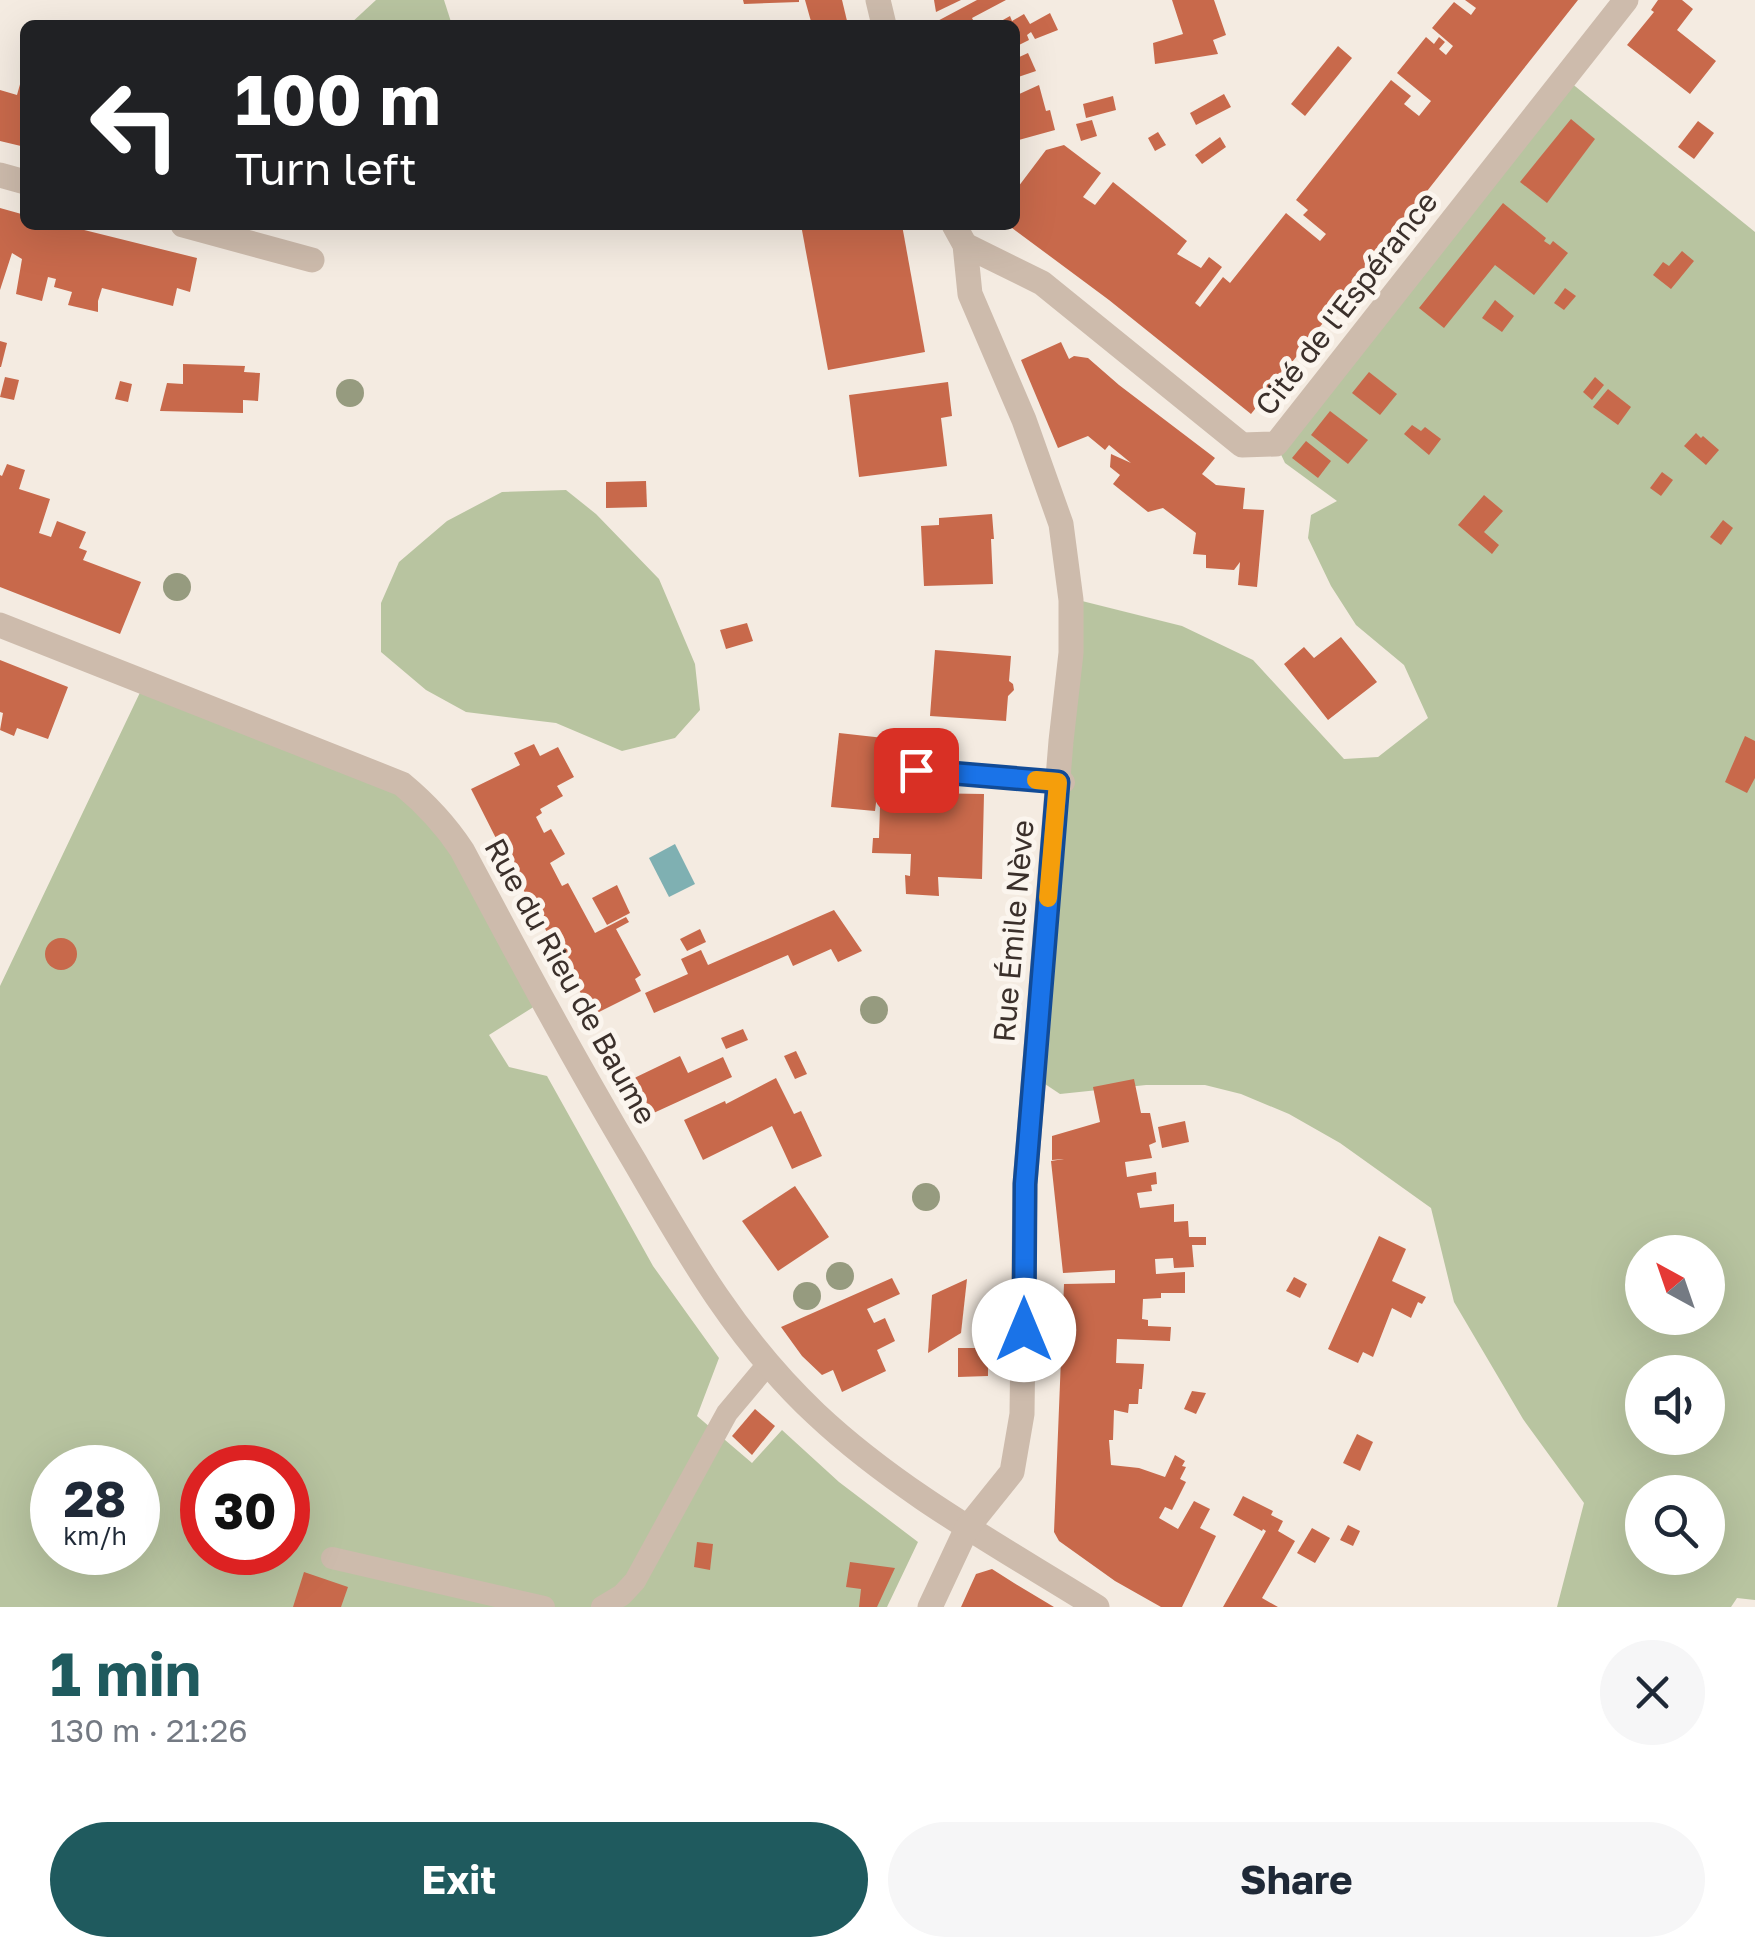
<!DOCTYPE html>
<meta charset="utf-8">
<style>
body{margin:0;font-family:"Golos Text",sans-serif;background:#f6f6f7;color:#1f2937;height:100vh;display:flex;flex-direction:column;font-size:38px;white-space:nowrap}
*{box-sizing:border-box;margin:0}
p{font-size:32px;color:#747a83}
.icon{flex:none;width:55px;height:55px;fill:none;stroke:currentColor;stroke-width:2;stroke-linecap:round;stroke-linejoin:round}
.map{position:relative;height:1607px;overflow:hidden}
.details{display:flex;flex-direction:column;background:#fff;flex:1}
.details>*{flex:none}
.hud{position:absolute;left:20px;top:20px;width:1000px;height:210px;border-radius:15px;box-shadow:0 10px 40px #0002;background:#202124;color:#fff;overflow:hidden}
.needle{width:65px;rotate:320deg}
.tools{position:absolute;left:1625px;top:1235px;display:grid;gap:20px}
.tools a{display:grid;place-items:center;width:100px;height:100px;border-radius:50%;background:#fff;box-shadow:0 10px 40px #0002;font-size:50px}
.speed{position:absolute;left:30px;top:1445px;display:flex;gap:20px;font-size:50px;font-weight:700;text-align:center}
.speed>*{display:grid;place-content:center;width:130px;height:130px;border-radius:50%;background:#fff;box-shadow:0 10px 40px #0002;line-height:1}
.speed small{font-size:25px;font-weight:400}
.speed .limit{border:15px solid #d22;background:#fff;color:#111}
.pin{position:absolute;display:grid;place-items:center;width:85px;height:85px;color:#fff;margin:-42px;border-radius:20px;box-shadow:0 5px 15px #0006}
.me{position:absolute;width:110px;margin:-55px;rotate:0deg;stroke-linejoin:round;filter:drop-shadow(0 0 8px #0008)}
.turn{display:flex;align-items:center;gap:35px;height:210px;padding:0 50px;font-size:45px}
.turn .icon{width:130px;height:130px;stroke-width:2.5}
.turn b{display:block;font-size:70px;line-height:85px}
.round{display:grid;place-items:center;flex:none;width:105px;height:105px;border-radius:52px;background:#f6f6f7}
.headline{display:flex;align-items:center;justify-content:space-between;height:170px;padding:0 50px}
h1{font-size:60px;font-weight:700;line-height:75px;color:#1f5a5e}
.primary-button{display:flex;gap:20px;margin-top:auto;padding:20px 50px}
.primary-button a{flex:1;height:115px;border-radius:60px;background:#1f5a5e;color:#fff;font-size:40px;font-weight:700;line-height:115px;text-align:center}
.primary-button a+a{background:#f6f6f7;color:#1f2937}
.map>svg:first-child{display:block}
.green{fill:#b8c4a0;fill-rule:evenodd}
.water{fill:#7fb0b2}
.building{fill:#c8694b}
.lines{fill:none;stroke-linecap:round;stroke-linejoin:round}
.service{stroke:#cdbbac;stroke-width:22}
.minor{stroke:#cdbbac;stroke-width:25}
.tree{fill:#969b7f}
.route-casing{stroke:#114b97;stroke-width:25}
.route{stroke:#1a73e8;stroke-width:18}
.slow{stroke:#f59e0b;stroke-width:18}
.labels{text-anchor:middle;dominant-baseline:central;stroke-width:10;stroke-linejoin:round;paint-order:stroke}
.street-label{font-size:30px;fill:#3b302b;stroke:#fbf5ee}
</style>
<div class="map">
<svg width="1755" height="1607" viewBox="0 0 1755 1607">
<rect width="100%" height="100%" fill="#f4ebe1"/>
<g class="green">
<path d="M376,0H444L452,25H349Z"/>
<path d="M1565,78L1755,232V1600L1737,1598L1731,1607H1557L1584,1503L1523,1419L1454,1302L1431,1208L1340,1143L1289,1114L1241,1094L1205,1085H1146L1060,1094L1036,1078L1078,600L1182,626L1253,660L1344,759L1378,757L1428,718L1404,665L1356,625L1331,586L1308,538L1311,515L1337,501L1285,463L1276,444ZM1642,1252H1708V1318H1642ZM1642,1372H1708V1438H1642ZM1642,1492H1708V1558H1642Z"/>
<path d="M566,490L596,514L659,579L695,664L700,710L675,738L622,751L556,723L466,712L426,690L381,652V603L399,562L447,521L502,492Z"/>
<path d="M145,682L424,802L543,1001L489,1035L509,1067L547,1076L653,1266L719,1358L697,1416L752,1463L782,1430L839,1482L918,1542L887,1607H0V986ZM52,1468H138V1552H52ZM202,1468H288V1552H202Z"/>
</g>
<path class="water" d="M675,844L695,884L669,897L649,858Z"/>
<g class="building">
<path d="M743,0H799V2L744,4Z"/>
<path d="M805,0H842L848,25H812Z"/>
<path d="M934,0H961L936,12Z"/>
<path d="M977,0H1006L972,18L975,24L972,25H930Z"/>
<path d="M1172,0H1214L1226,35L1213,40L1218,54L1155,64L1153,43L1183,34Z"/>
<path d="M1465,0H1578L1251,414L1109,300L1008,225H1015V191L1046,150L1064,145L1101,173L1083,197L1095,205L1113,182L1187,241L1177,254L1201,268L1209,257L1222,267L1195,303L1200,307L1223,277L1230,283L1286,213L1320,241L1326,234L1303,215L1308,210L1296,200L1391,80L1411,96L1404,104L1419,116L1431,101L1397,73L1426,37L1434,44L1439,37L1445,42L1439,49L1446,55L1453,46L1432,28L1454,2L1471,15L1476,8Z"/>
<path d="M1658,0H1682L1693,9L1677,30L1716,61L1690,94L1627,45L1654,12L1651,10Z"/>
<path d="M1050,13L1058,30L1035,39L1031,32L1027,35L1029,40L1015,47V25H994L1010,16L1012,21L1024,14L1030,24Z"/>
<path d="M1338,46L1352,58L1305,116L1291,104Z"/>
<path d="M1028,53L1036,71L1015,78V59Z"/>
<path d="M24,70H25V147L0,141V90L17,95Z"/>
<path d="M1039,85L1046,111L1050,110L1055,130L1015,141V96Z"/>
<path d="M1224,94L1231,107L1196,125L1190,113Z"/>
<path d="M1113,96L1116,110L1086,118L1083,104Z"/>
<path d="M1571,119L1595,139L1547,203L1520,182Z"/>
<path d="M1092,120L1097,136L1081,141L1076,124Z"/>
<path d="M1698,121L1714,133L1694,159L1678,147Z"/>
<path d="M1158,132L1166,145L1155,151L1148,138Z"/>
<path d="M1220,137L1226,147L1202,164L1195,155Z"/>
<path d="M1503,203L1546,238L1544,241L1550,245L1553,241L1568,253L1534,295L1495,265L1444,328L1419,308Z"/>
<path d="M0,208L25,215V225H64L197,258L190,292L177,288L173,306L102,288L98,301V312L68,305L72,292L54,287L56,279L48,277L42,301L16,294L22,259L12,253L0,290Z"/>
<path d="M801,225H902L925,352L828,370Z"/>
<path d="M1682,251L1694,261L1671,289L1653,275L1663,262L1669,266Z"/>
<path d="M1565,288L1576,296L1564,310L1554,303Z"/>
<path d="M1495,300L1514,316L1502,332L1482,318Z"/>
<path d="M0,341L7,343L1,367H0Z"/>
<path d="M1061,342L1069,359L1074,356L1088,358L1119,385L1215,458L1202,474L1216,485L1245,488L1243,509L1264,510L1257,587L1238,585L1240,562L1234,570L1206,568V555L1193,554L1196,533L1163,508L1148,512L1113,484L1120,475L1110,467L1111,454L1131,463L1109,445L1105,450L1088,436L1058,448L1021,360Z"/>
<path d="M183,364L245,366L244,372L260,373L258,401L243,400V413L160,411L167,383L183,384Z"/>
<path d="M1369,372L1397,394L1380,415L1352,393Z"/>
<path d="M5,377L19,380L14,400L0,397Z"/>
<path d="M1595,377L1604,385L1592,400L1583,392Z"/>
<path d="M120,381L132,384L128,402L115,399Z"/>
<path d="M948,382L952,416L941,418L947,466L859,477L849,395Z"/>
<path d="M1608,389L1631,407L1618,425L1593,407Z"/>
<path d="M1330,411L1368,440L1348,464L1311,435Z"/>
<path d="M1412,425L1421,431L1425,427L1441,439L1429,455L1404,434Z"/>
<path d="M1696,433L1701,438L1703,436L1719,450L1706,465L1684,446Z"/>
<path d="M1306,441L1331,461L1318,478L1292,458Z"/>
<path d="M7,464L25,470L19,489L50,499L39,533L51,537L57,521L86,532L79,548L87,551L83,560L141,582L120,634L0,587V475L2,476Z"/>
<path d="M1662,472L1673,480L1661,496L1650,488Z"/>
<path d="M646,481L647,507L606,508V482Z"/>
<path d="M1484,495L1503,511L1484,532L1499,545L1492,554L1458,525Z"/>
<path d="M992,514L994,539H991L993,584L924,586L921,526L939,525V518Z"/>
<path d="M1723,520L1733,528L1721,545L1710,537Z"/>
<path d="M747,623L753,641L726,649L720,630Z"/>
<path d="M1341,637L1377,682L1328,720L1284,664L1304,647L1314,658Z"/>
<path d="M935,650L1011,656L1009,681L1013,684L1014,690L1008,696L1006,721L930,716Z"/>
<path d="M0,660L68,687L48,739L17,728L14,736L0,730L3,713L0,712Z"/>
<path d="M839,733L884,738L875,811L831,807Z"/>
<path d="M1745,736L1755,741V778L1747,793L1725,782Z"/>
<path d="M534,744L540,756L558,747L574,777L557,786L563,796L540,809L542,813L536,817L544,833L551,829L565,854L550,863L562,886L568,883L595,933L626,917L629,922L616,929L641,975L635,979L641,991L593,1015L508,862L471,789L520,765L514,753Z"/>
<path d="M920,793L984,794L982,879L938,877L939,896L906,894L905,875L910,876L911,854L872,853L873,838H879L880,807L919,808Z"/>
<path d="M617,885L630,913L607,925L592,898Z"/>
<path d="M834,910L862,951L838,962L831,949L793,966L788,955L654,1013L645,993L688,974L681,959L701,950L708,965Z"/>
<path d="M700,929L706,942L687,951L680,939Z"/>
<circle cx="61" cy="954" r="16"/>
<path d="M743,1029L748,1040L726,1049L721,1038Z"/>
<path d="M796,1051L807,1074L795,1079L784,1056Z"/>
<path d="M680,1056L688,1073L723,1057L732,1077L647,1116L628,1081Z"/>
<path d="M776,1078L794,1114L801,1111L822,1156L792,1169L772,1126L703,1160L684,1120L725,1101L726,1104Z"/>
<path d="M1134,1079L1141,1113H1150L1156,1142L1149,1145L1152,1158L1125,1162L1127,1177L1156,1172L1157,1184L1151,1185L1152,1191L1137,1193L1140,1208L1174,1204V1222L1188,1221L1189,1237H1206V1245H1192L1194,1267L1174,1268L1173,1258L1155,1259L1156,1274L1185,1272V1293H1161V1298L1143,1299L1142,1319L1148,1320V1326L1171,1327L1170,1341L1117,1339L1116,1363L1144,1364L1142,1389H1139L1138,1404H1129L1128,1413L1114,1410L1113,1440H1109L1111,1465L1139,1468L1165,1477L1175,1455L1185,1461L1182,1466L1186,1467L1180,1479L1186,1482L1172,1510L1165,1507L1159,1518L1178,1529L1194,1501L1210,1509L1200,1528L1216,1536L1182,1607H1161L1115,1581L1059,1541L1054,1532L1064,1284L1115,1283V1270L1063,1273L1051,1161L1064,1159L1052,1160V1136L1100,1122L1093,1087Z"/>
<path d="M1185,1121L1189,1142L1162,1148L1158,1127Z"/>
<path d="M795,1186L829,1237L778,1271L742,1221Z"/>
<path d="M1379,1236L1406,1249L1392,1281L1426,1297L1422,1304L1418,1302L1411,1318L1392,1308L1373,1357L1363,1352L1358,1363L1328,1349Z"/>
<path d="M1294,1277L1307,1284L1300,1298L1286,1291Z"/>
<path d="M892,1278L900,1294L867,1309L874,1323L885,1318L895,1341L877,1350L886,1371L842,1392L833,1370L822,1375L802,1356L781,1327Z"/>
<path d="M967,1279L961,1333L928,1353L932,1295Z"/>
<path d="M958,1348H988V1376L958,1377Z"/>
<path d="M1192,1391L1206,1393L1196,1414L1184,1409Z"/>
<path d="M755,1409L775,1426L752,1455L732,1436Z"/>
<path d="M1357,1434L1373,1442L1360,1471L1343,1463Z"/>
<path d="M1243,1496L1273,1511L1271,1515L1283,1521L1278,1531L1295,1541L1262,1598L1278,1607H1223L1266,1531L1263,1529L1262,1531L1233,1515Z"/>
<path d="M1348,1525L1360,1531L1353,1546L1340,1540Z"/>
<path d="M1312,1528L1330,1538L1315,1563L1297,1553Z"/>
<path d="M697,1542L713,1544L710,1570L694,1567Z"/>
<path d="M850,1562L895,1568L877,1607H859L861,1589L846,1587Z"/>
<path d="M992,1569L1014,1583L1054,1607H961L976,1574Z"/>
<path d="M304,1572L348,1587L341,1607H293Z"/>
</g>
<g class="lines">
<g class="service">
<path d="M916,770L1064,782"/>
<path d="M332,1558L544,1607"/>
<path d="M602,1607L622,1595L635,1581L727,1413L768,1364"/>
</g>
<g class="minor">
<path d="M878,0L884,25"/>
<path d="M0,175L25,182"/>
<path d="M183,225L312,260"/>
<path d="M965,245L1042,283L1242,445L1276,444L1626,0"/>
<path d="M0,625L402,784C426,804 445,824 462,850C518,955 574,1060 635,1162C688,1254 737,1340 816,1414C899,1492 1001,1547 1097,1607"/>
<path d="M930,1607L967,1528L1012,1472L1022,1414L1025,1184L1061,741L1071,653V600L1061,524L1024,420L970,294L965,245L954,225"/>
</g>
</g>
<g class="tree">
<circle cx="350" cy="393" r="14"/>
<circle cx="177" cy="587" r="14"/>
<circle cx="874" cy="1010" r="14"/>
<circle cx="926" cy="1197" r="14"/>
<circle cx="840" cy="1276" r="14"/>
<circle cx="807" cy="1296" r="14"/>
</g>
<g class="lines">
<defs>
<path id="route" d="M916,770L1058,782L1025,1184L1024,1330"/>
</defs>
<use href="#route" class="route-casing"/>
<use href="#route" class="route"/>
<path class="slow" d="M1036,780L1058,782L1048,898"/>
</g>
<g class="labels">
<g class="street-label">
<text transform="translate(1346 303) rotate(-52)">Cité de l'Espérance</text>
<text transform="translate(1013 931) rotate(-85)">Rue Émile Nève</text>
<text transform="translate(571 981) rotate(61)">Rue du Rieu de Baume</text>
</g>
</g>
</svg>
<div class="tools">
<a><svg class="needle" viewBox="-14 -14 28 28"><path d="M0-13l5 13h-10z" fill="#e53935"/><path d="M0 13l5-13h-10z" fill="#747a83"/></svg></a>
<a><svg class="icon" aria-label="sound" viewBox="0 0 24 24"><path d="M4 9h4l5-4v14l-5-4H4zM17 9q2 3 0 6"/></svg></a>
<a><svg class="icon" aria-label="search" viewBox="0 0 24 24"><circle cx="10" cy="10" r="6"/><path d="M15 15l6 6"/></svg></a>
</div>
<div class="speed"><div>28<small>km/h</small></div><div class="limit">30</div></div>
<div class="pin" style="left:916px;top:770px;background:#d93025"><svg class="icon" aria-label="arrive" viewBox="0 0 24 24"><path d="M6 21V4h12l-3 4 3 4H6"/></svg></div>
<svg class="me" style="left:1024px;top:1330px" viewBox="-20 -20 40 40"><circle r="19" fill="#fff"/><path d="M0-13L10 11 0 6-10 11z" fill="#1a73e8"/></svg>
<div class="hud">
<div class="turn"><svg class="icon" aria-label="left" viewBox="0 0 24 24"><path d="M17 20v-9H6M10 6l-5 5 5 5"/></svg><div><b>100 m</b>Turn left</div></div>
</div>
</div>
<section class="details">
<div class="headline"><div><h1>1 min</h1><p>130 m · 21:26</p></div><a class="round"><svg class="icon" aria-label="close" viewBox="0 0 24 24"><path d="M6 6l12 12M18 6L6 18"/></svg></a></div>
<div class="primary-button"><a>Exit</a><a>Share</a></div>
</section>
